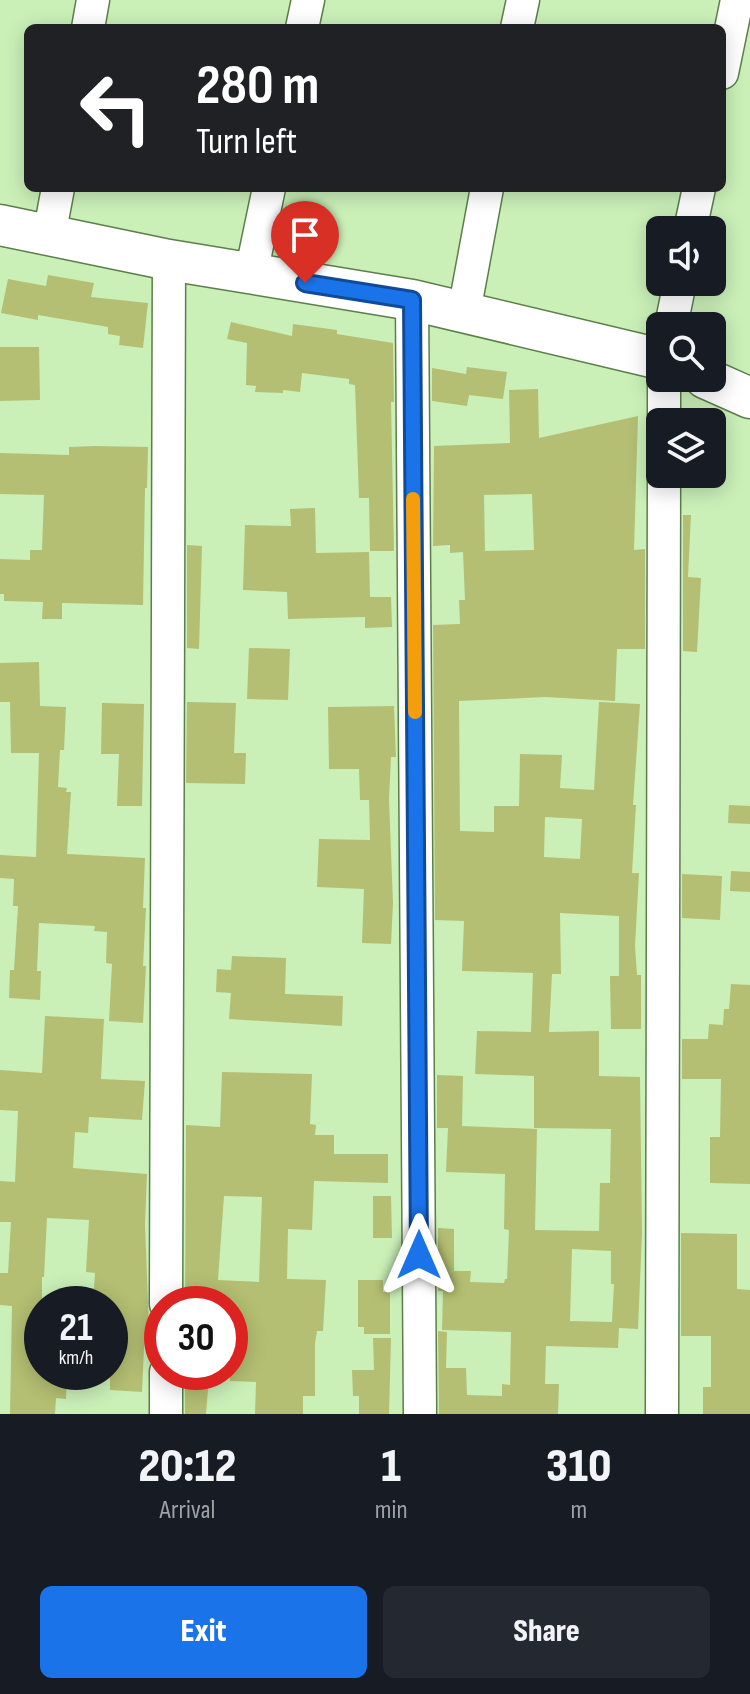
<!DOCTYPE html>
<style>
body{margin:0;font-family:"Sofia Sans Condensed",sans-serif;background:#242831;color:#f1f3f6;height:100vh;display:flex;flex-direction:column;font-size:30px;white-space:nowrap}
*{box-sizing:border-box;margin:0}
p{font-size:26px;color:#9ea1a6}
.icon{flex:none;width:44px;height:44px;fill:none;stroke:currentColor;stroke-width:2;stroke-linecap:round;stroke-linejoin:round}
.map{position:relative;height:1414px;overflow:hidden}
.panel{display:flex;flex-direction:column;background:#171b24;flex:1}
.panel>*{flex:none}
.guide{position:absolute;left:24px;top:24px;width:702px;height:168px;border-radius:12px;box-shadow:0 4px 20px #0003;background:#202124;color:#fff;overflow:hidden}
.controls{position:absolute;left:646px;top:216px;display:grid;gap:16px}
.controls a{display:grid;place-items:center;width:80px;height:80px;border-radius:12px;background:#171b24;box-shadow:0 4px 20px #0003;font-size:40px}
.speed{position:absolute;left:24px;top:1286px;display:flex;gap:16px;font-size:40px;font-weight:700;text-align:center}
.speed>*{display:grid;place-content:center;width:104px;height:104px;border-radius:50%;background:#171b24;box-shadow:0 4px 20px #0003;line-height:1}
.speed small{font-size:20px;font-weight:400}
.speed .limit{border:12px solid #d22;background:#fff;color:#111}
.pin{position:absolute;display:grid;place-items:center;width:68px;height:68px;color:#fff;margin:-82px -34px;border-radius:50% 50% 50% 0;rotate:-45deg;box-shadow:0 0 8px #0007}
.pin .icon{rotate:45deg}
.me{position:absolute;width:88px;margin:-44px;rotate:0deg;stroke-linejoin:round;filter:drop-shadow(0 0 6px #0008)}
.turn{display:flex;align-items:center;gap:28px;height:168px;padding:0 40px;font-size:36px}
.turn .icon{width:104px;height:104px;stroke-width:2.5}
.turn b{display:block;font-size:56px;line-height:68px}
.eta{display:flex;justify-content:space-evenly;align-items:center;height:136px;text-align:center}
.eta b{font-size:48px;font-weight:800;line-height:56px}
.primary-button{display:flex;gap:16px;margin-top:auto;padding:16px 40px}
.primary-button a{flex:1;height:92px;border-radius:12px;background:#1a73e8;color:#fff;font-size:32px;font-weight:800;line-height:92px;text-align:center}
.primary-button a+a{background:#242831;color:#f1f3f6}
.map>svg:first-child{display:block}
.building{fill:#b4bf73;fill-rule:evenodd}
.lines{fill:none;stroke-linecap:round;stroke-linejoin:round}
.minor-casing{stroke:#5c7e4b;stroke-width:35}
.major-casing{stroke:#5c7e4b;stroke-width:43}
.minor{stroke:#fff;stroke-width:32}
.major{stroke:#fff;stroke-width:40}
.route-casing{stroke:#114b97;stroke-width:20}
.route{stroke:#1a73e8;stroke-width:14}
.slow{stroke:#f59e0b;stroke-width:14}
</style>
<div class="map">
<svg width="750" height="1414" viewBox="0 0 750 1414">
<rect width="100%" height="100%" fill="#caf0b8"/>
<g class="building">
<path d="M48,275L94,283L91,297L148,303L143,348L119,345L120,336L108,334V327L38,315V320L1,313L8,279L46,286Z"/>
<path d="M231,322L292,336L293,324L337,330V334L393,343L394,402H391L394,551H370L369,498H359L355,385L349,384V379L302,373L300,392L283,390V393L255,392L256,386L246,385L247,343L227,339Z"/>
<path d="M0,347H39L40,400L0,401Z"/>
<path d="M467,367L507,372L503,399L469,395L467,406L432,401V368L466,374Z"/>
<path d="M538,389L539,438L638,416L634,550L645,549V649H617L615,701L546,697L459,701L460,831L494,832V806H519L520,754L562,755L560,788L594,790L599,702L640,704L633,805H636L632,873H639L635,946L637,975H641V1029H611L610,976H619V916L560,913L561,974H552L549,1032L599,1031V1076L640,1077L642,1234L638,1329L619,1328L618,1348L546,1346L545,1384H559L558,1414H439L438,1331L447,1332L446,1368H466L467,1395L502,1396V1384L510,1385L511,1332L442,1330L443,1291H438V1228L454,1229V1271H471L470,1282L504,1283L505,1279H507L509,1230L504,1229L505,1174L446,1172L448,1128H437V1075L463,1076L462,1126L537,1129L535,1230L599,1231L600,1183H610L611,1129L534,1128V1076L475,1074L477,1031L531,1032L533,973L462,971L464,921L435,920L433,625L460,624L459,600H465L463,552L450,553V545L433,546L434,446L510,443L509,390ZM532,494L534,550L485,551L484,495ZM545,817L582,819L580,859L544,857ZM572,1249L611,1251V1284H614L612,1322L570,1321Z"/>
<path d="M95,446L148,447L147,488H145L143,605L62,603V619H42L43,602L4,601V594H0V559L30,560V550H42L44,495L0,494V453L69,455V447Z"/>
<path d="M315,508L316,553L369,552L370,597H391L392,627L365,628V617L288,619L287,592L243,590L245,525L291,526L290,509Z"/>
<path d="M683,515H691L688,577L701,578L697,652L683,651Z"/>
<path d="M187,545L202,546L199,649L187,648Z"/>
<path d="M249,648L290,649L288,700L247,699Z"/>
<path d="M39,662L40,706L66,707L64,750H60L58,787L67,788L66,792H71L67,854L145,858L143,908H146L143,966H146L143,1023L109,1021L112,964L106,963L107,932L94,931L95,926L39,923L37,971H41L40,1000L9,998L10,970H14L18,906H13L14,879L0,878V855L36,857L39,753H11L10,702H0V663Z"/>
<path d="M187,702L236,703L234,753H246L245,784L186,783Z"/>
<path d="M102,703L144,704L142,806H117L119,754H101Z"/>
<path d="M394,706L396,757H391L389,799L393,903L391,944L362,943L364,889L317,887L319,839L370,840L369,800H360L359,769H329L328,707Z"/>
<path d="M729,805L750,806V824L728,823Z"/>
<path d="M731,871L750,872V892L730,891Z"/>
<path d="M682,874L722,876L720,920L682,918Z"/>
<path d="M232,956L286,958L285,994L343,996L342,1026L229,1019L231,993L216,992L217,969L231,970Z"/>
<path d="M731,984L750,985V1184L710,1183V1137H720L721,1079H682V1039H708L709,1024L723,1025L724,1009H729Z"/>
<path d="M45,1016L104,1019L101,1079L145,1081L142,1120L89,1117L88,1133L75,1132L73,1168L147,1174L145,1224L149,1326H145L142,1392L110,1390V1304H93L95,1273L86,1272L89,1220L47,1218L44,1277H42V1372H67L66,1399L56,1398L55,1414H10L12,1306L0,1305V1273H8L11,1222H0V1181L15,1182L18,1111L0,1110V1070L42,1073Z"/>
<path d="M222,1072L312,1074L310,1124L316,1125L315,1135H334V1154H388V1183L314,1181L312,1230L288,1229L287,1279L326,1280L323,1331H317L315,1343V1396H303V1414H255L256,1382L230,1381V1304H185L186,1125L220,1127ZM224,1196L262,1197L259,1282L218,1280Z"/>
<path d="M373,1196H391L392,1238H373Z"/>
<path d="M681,1233L737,1234V1289L750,1290V1414H703V1387H711V1336H681Z"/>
<path d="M358,1280H383V1292H390V1334H364V1327H358Z"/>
<path d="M373,1338H391L389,1414H359V1396H353L352,1370H374Z"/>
<path d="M185,1376L209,1377L206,1414H185Z"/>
</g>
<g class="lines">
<defs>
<g id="minor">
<path d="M88,28L93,0"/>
<path d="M302,28L308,0"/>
<path d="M517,28L523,0"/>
<path d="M722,73L737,0"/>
<path d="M690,230L699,188"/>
<path d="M49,236L58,188"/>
<path d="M251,274L269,188"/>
<path d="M412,300L420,1414"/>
<path d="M464,312L487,188"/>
<path d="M671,326L680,282"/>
<path d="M664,422V378"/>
<path d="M166,1304L169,260"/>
<path d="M166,1414V1372"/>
<path d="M662,1414L664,474"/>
</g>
<g id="major">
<path d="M0,225L169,260L412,300L660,359"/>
<path d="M705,378L750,398"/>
</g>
</defs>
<use href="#minor" class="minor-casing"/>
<use href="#major" class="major-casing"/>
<use href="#minor" class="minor"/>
<use href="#major" class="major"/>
</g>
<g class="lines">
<defs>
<path id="route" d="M305,283L412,300L419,1255"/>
</defs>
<use href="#route" class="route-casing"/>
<use href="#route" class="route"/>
<path class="slow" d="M413,499L415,712"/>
</g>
</svg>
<div class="controls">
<a><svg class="icon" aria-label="sound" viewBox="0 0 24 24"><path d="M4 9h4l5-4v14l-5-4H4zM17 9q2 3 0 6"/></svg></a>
<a><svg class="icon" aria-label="search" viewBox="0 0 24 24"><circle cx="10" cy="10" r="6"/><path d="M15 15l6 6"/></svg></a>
<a><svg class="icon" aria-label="layers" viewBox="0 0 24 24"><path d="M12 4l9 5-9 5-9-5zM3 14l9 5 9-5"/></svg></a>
</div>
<div class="speed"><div>21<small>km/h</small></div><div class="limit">30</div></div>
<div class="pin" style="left:305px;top:283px;background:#d93025"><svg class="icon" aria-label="arrive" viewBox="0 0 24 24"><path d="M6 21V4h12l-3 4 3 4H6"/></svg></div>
<svg class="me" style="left:419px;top:1255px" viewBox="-20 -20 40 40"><path d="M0-17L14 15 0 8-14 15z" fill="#1a73e8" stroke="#fff" stroke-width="4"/></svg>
<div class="guide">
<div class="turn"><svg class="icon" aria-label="left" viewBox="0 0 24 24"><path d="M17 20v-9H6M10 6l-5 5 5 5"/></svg><div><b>280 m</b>Turn left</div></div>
</div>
</div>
<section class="panel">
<div class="eta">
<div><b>20:12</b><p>Arrival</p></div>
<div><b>1</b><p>min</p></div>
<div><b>310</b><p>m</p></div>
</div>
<div class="primary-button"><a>Exit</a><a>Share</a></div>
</section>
